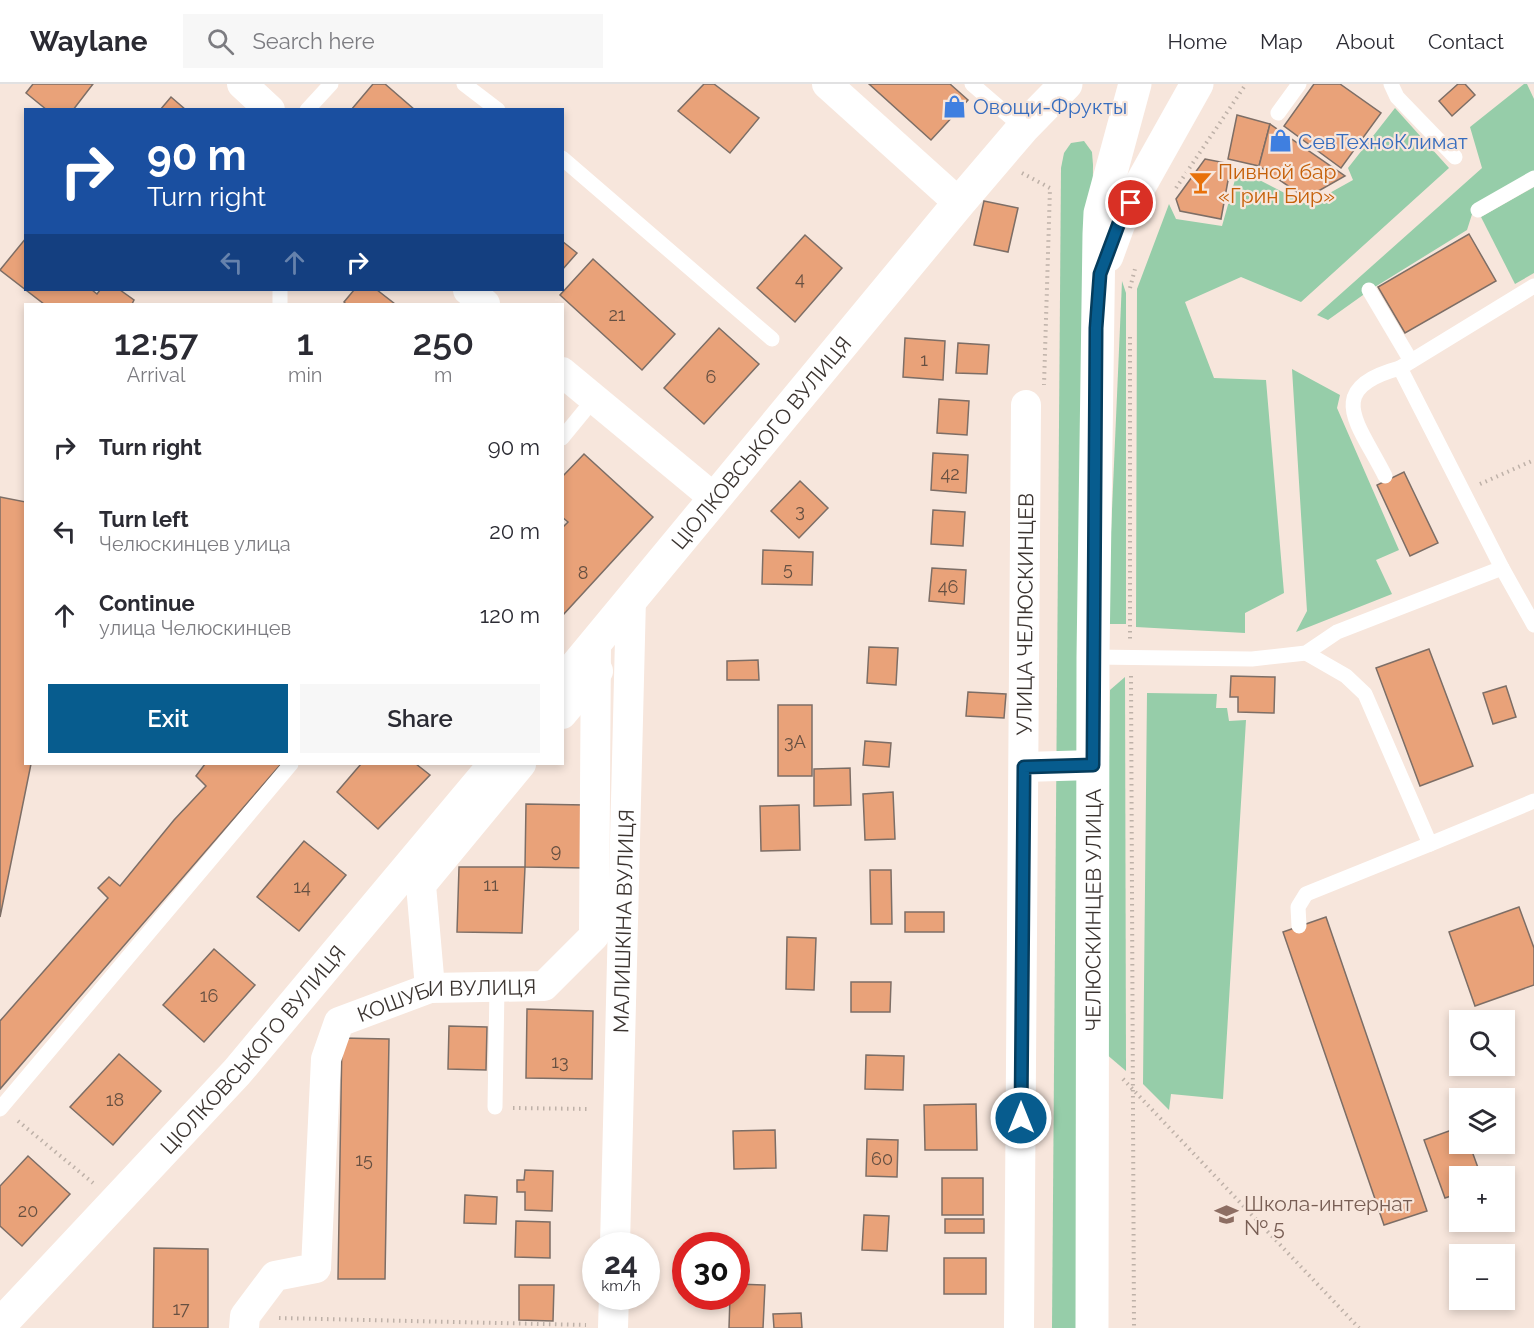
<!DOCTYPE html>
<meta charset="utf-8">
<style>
body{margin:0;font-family:Raleway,sans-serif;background:#f7f7f7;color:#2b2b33;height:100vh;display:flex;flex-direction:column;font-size:22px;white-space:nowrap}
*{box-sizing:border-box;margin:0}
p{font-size:20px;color:#7c7c81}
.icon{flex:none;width:33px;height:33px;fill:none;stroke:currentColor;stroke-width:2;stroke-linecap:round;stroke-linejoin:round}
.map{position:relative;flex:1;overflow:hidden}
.panel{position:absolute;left:24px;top:219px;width:540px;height:462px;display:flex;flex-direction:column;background:#fff;border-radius:0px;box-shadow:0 3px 9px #0003}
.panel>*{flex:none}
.top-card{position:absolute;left:24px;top:24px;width:540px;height:183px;border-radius:0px;box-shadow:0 3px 9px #0003;background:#1a4fa0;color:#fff;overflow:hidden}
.controls{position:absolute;left:1449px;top:926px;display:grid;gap:12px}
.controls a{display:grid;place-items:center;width:66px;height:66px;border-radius:0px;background:#fff;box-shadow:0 3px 9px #0003;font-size:30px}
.speed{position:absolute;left:582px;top:1148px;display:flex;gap:12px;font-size:30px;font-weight:700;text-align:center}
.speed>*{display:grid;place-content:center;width:78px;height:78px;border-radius:50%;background:#fff;box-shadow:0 3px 9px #0003;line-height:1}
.speed small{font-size:15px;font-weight:400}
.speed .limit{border:9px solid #d22;background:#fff;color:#111}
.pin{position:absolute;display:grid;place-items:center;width:51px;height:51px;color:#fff;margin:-26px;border:3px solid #fff;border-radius:50%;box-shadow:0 2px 6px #0007}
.me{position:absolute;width:66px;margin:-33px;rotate:0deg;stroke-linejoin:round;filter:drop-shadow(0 0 4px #0008)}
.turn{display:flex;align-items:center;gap:21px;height:126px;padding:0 24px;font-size:27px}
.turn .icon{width:78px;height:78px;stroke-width:2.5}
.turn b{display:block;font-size:42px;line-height:51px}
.lanes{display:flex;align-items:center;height:57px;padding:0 24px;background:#0003;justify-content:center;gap:30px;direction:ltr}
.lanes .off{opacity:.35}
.eta{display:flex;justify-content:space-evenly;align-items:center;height:102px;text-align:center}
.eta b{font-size:36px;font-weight:600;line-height:42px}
.action{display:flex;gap:12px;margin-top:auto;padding:12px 24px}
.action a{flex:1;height:69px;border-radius:0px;background:#075c8e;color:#fff;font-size:24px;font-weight:600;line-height:69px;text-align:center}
.action a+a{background:#f7f7f7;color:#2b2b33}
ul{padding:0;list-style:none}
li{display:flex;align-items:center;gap:18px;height:84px;padding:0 24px}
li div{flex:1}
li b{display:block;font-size:22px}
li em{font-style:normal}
header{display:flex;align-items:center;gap:36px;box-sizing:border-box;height:84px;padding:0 30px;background:#fff;border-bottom:2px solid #e1e1e2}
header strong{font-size:28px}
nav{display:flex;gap:33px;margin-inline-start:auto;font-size:21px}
.search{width:420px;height:54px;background:#f7f7f7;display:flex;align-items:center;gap:15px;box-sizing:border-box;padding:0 21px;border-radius:0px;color:#7c7c81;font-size:22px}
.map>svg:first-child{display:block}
.green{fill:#96cda9}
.building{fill:#e9a279;stroke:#7d6e66;stroke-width:1.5}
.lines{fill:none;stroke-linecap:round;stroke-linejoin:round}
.path{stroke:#beb1a8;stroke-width:4;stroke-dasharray:1.5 4.5;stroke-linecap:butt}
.service{stroke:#fff;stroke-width:15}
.minor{stroke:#fff;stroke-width:30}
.secondary{stroke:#fff;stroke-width:33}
.route-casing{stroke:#053c5c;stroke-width:15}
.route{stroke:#075c8e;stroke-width:10}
.labels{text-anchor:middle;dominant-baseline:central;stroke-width:4.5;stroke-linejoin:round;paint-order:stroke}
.number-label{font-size:18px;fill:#665042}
.shop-label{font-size:21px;fill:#366cbe;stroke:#f7e6dc;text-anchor:start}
.food-label{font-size:21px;fill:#c56008;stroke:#f7e6dc;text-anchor:start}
.street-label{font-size:21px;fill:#3b3430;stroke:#f7e6dc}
.education-label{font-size:21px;fill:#785e54;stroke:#f7e6dc;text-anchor:start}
</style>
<header>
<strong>Waylane</strong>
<div class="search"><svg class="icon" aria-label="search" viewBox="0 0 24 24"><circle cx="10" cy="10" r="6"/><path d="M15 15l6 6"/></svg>Search here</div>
<nav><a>Home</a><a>Map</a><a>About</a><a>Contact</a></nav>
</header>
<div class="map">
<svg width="1534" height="1244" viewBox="0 0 1534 1244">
<rect width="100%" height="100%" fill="#f7e6dc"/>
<g class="green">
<path d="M1524,0H1527L1534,15V89L1474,124L1467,146L1370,206L1328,236L1317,231L1482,84L1470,43Z"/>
<path d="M1395,24L1449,84L1301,218L1241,193L1185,218L1214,294L1266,296L1284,509L1245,529V549L1136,543L1137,205L1169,120L1176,135L1222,142L1238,85L1308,121L1353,96L1348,84Z"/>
<path d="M1084,57L1092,68L1093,81L1080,1244H1052L1061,84L1064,69L1071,59Z"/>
<path d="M1534,103V189L1515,200L1481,133Z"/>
<path d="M1122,197L1126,209V540H1107Z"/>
<path d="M1292,285L1340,311L1337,324L1399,466L1376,476L1392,510L1296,548L1307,527Z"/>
<path d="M1125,593L1126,987L1105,969L1110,606Z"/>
<path d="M1147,609L1217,610L1216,624H1227L1229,637L1246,636L1223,1015L1171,1010L1169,1026L1143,1000Z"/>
</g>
<g class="building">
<path d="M33,0H93L73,26H47L26,9Z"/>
<path d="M373,0H385L415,26H351Z"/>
<path d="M704,0H714L759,34L730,69L678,27Z"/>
<path d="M869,0H950L968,16L931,56Z"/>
<path d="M1314,0H1340L1381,29L1341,84L1284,42Z"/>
<path d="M1458,0H1465L1475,11L1452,32L1439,17Z"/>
<path d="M171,13L186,26H160Z"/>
<path d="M1237,31L1270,40L1259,82L1228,75Z"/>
<path d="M1270,40L1345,92L1306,114L1259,82Z"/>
<path d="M1205,75L1231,80L1221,135L1180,127L1176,115Z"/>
<path d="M984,117L1018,124L1008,168L974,161Z"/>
<path d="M1469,150L1496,197L1405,249L1378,203Z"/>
<path d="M805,151L842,184L795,238L757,204Z"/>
<path d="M26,154V206H92L97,210L100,206H120L134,216L132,220H44L0,186Z"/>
<path d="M562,157L577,169L562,186Z"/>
<path d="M593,175L675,250L642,286L560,211Z"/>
<path d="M354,206H377L395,220H346L344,218Z"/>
<path d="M719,244L759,280L704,340L664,304Z"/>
<path d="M905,254L945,257L943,296L903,293Z"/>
<path d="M958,259L989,261L987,290L956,289Z"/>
<path d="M939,315L969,317L967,351L937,349Z"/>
<path d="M933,369L968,371L966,409L931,406Z"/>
<path d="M584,370L653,433L562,532V444L568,438L562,433V393Z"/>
<path d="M1404,388L1438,459L1410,472L1377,401Z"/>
<path d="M800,397L828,424L799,454L771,427Z"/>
<path d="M0,413L26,418V680H31L0,833Z"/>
<path d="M933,426L965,428L963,462L931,460Z"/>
<path d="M763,466L813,468L812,501L762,500Z"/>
<path d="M932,484L966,486L964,520L929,517Z"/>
<path d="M869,563L898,564L896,601L867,599Z"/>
<path d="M1429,565L1473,682L1420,702L1376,584Z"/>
<path d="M758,576L759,596H727V577Z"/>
<path d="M1231,592L1275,593L1274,629L1238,628V613H1230Z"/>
<path d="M1506,602L1516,633L1493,640L1483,609Z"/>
<path d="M968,608L1006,610L1004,634L966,632Z"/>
<rect x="778" y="621" width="34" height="71"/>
<path d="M865,657L891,659L889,683L863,681Z"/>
<path d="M205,680H281L0,1005V937L108,814L98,804L109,793L120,802L174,736L206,702L196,692Z"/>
<path d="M361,680H416L430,691L378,745L337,708Z"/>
<path d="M850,684L851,721L814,722V685Z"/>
<path d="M893,708L895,755L865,756L863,710Z"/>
<path d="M526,720L586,721V784L525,783Z"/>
<path d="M799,721L800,766L761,767L760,722Z"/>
<path d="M304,757L346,791L299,847L257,813Z"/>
<path d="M459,783H525L522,849L457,848Z"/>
<path d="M870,786H891L892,840H871Z"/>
<path d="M1519,823L1534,864V901L1475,922L1449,848Z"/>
<rect x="905" y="828" width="39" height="20"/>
<path d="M1326,833L1427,1127L1384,1141L1283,848Z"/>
<path d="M787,853L816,854L814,906L786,905Z"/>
<path d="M214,865L255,901L204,958L163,921Z"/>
<path d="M851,898H891L890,928H851Z"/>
<path d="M527,925L593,927L592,995L526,994Z"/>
<path d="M449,942L487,943L486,986L448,985Z"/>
<path d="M342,954L389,955L385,1195H338Z"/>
<path d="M119,970L161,1007L113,1061L70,1023Z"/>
<path d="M866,971L904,972L903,1006L865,1005Z"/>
<path d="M976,1020L977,1066H925L924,1021Z"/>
<path d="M1460,1043V1059H1469L1481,1092H1460V1109L1445,1114L1424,1056Z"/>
<path d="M775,1046L776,1084L734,1085L733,1047Z"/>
<path d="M867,1055L898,1056L897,1093L866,1092Z"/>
<path d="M28,1072L70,1110L22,1162L0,1142V1102Z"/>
<path d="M525,1086L553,1087L552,1127L525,1126V1108H517V1096H524Z"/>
<rect x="942" y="1094" width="41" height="37"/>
<path d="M465,1111L497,1113L496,1140L464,1139Z"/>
<path d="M864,1131L889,1132L887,1167L862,1166Z"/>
<rect x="945" y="1135" width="39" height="14"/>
<path d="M516,1137L550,1138V1174L515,1173Z"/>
<path d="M154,1164L208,1165V1244H153Z"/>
<rect x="944" y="1174" width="42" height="36"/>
<path d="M736,1200L765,1201L763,1244H729L730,1212H736Z"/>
<path d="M519,1201H554L553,1237L519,1236Z"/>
<path d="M801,1229L802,1244H774L773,1230Z"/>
</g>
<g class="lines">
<g class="path">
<path d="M1022,89L1050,104L1044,301"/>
<path d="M1176,104L1246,0"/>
<path d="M1130,204L1135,185"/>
<path d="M1130,253V555"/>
<path d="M1480,400L1534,376"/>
<path d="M1131,592L1134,1244"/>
<path d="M1123,995L1359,1244"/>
<path d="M513,1024L590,1025"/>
<path d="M18,1037L93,1099"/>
<path d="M279,1234L586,1241"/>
</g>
<g class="service">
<path d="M464,0L498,26"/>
<path d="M972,0L1023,44"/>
<path d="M1391,0L1397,13L1455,73"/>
<path d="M307,26L331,0"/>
<path d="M1278,29L1299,0"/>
<path d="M562,74L772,255"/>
<path d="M1478,126L1534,94"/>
<path d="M1369,206L1411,277"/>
<path d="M280,220V206"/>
<path d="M562,354L594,315"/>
<path d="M1385,392C1359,340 1322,305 1400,284"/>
<path d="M1502,484L1534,541"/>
<path d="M1306,569L1346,592L1365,610L1430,760L1534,717"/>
<path d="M1093,573L1252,575L1306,569L1337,548L1502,484L1400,284L1534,202"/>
<path d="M1299,842L1298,823L1306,810L1430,760"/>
<path d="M495,1023L497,903"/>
<path d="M0,1025L291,680"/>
</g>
<g class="minor">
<path d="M242,0L270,26"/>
<path d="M827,0L959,119"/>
<path d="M468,206L485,220"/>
<path d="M562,288L714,414"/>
<path d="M562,630L598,587"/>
<path d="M1024,683L1093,681"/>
<path d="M430,904L421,801L521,680"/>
<path id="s1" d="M615,1161L631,514"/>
<path id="s2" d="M244,1244L245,1232L275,1192L316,1184L326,975L339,938L430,904L544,902L594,852L596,558"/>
<path d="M613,1244L614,1212"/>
<path id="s3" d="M1019,1244L1026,321"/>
</g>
<g class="secondary">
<path d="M1107,172L1119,139L1197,0"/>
<path id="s4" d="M562,599L959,119L1023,44L1066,0"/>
<path id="s5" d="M0,1241L237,988L495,680"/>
<path id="s6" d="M1092,1244L1093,573L1099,150L1100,129L1135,0"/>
</g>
</g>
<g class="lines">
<defs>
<path id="route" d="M1021,1034L1024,683L1093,681L1096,244L1100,190L1119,139L1131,119"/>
</defs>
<use href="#route" class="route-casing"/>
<use href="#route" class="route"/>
</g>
<defs>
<symbol id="shop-bare" viewBox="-9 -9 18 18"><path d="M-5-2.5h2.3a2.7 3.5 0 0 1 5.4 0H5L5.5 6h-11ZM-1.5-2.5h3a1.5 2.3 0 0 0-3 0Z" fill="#3f7fe0" stroke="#f7e6dc" stroke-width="2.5" paint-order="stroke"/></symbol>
<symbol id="bar-bare" viewBox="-9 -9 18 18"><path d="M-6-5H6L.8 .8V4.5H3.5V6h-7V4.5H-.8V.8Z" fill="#e8710a" stroke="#f7e6dc" stroke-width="2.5" paint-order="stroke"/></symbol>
<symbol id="school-bare" viewBox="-9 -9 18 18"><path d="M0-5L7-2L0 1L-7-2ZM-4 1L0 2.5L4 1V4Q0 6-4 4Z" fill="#8d6e63" stroke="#f7e6dc" stroke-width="2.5" paint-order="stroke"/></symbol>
</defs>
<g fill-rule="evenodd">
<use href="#shop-bare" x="938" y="6" width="33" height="33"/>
<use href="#shop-bare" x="1264" y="40" width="33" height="33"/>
<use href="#bar-bare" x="1184" y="82" width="33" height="33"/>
<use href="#school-bare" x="1210" y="1114" width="33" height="33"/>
</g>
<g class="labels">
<g class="number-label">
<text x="800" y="194">4</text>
<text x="617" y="230">21</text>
<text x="924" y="275">1</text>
<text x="711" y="292">6</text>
<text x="950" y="389">42</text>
<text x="800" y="426">3</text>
<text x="788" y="484">5</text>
<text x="583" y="488">8</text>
<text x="948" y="502">46</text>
<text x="795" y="657">3А</text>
<text x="556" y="766">9</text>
<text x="491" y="800">11</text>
<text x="302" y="802">14</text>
<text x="209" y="911">16</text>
<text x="560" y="977">13</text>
<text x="115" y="1015">18</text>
<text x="882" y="1074">60</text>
<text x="364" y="1075">15</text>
<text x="28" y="1126">20</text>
<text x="181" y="1224">17</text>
</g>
<g class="shop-label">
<text x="973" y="22">Овощи-Фрукты</text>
<text x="1298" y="57">СевТехноКлимат</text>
</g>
<g class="food-label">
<text x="1218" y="87">Пивной бар<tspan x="1218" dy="24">«Грин Бир»</tspan></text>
</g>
<g class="street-label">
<text stroke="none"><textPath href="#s4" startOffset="312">ЦІОЛКОВСЬКОГО ВУЛИЦЯ</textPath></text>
<text stroke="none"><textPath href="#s3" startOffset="714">УЛИЦА ЧЕЛЮСКИНЦЕВ</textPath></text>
<text stroke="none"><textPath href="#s6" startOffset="418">ЧЕЛЮСКИНЦЕВ УЛИЦА</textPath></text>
<text stroke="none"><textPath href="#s1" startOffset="324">МАЛИШКІНА ВУЛИЦЯ</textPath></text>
<text stroke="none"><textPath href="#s2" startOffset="464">КОШУБИ ВУЛИЦЯ</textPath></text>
<text stroke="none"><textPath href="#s5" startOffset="374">ЦІОЛКОВСЬКОГО ВУЛИЦЯ</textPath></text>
</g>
<g class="education-label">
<text x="1244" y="1119">Школа-интернат<tspan x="1244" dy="24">№ 5</tspan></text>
</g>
</g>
</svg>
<div class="controls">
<a><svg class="icon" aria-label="search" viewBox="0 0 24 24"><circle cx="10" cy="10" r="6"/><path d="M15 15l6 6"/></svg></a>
<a><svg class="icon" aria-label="layers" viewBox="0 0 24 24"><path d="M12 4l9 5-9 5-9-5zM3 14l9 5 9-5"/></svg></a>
<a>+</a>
<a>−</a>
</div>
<div class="speed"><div>24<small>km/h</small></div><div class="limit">30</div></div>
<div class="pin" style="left:1131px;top:119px;background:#d93025"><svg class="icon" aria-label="arrive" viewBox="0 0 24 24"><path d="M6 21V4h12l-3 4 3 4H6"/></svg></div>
<svg class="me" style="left:1021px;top:1034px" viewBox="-20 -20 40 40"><circle r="17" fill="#075c8e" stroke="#fff" stroke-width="3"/><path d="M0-11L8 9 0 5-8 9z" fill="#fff"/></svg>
<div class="top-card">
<div class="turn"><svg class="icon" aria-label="right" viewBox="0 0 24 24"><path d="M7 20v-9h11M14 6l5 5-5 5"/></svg><div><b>90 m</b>Turn right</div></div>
<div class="lanes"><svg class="icon off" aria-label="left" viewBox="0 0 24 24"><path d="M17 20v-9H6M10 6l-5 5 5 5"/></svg><svg class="icon off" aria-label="ahead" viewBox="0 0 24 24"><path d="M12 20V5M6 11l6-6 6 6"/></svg><svg class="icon" aria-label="right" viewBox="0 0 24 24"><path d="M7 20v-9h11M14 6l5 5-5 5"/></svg></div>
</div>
<section class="panel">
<div class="eta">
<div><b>12:57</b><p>Arrival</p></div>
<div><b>1</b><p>min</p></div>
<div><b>250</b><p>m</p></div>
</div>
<ul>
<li><svg class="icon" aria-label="right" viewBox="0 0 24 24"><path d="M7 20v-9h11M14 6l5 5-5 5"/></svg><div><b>Turn right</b></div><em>90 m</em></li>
<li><svg class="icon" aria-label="left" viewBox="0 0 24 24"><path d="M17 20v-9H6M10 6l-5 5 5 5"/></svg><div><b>Turn left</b><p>Челюскинцев улица</p></div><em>20 m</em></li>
<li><svg class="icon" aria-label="ahead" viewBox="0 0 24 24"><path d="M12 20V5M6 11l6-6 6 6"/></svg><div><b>Continue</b><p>улица Челюскинцев</p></div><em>120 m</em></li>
</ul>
<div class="action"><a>Exit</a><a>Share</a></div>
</section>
</div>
